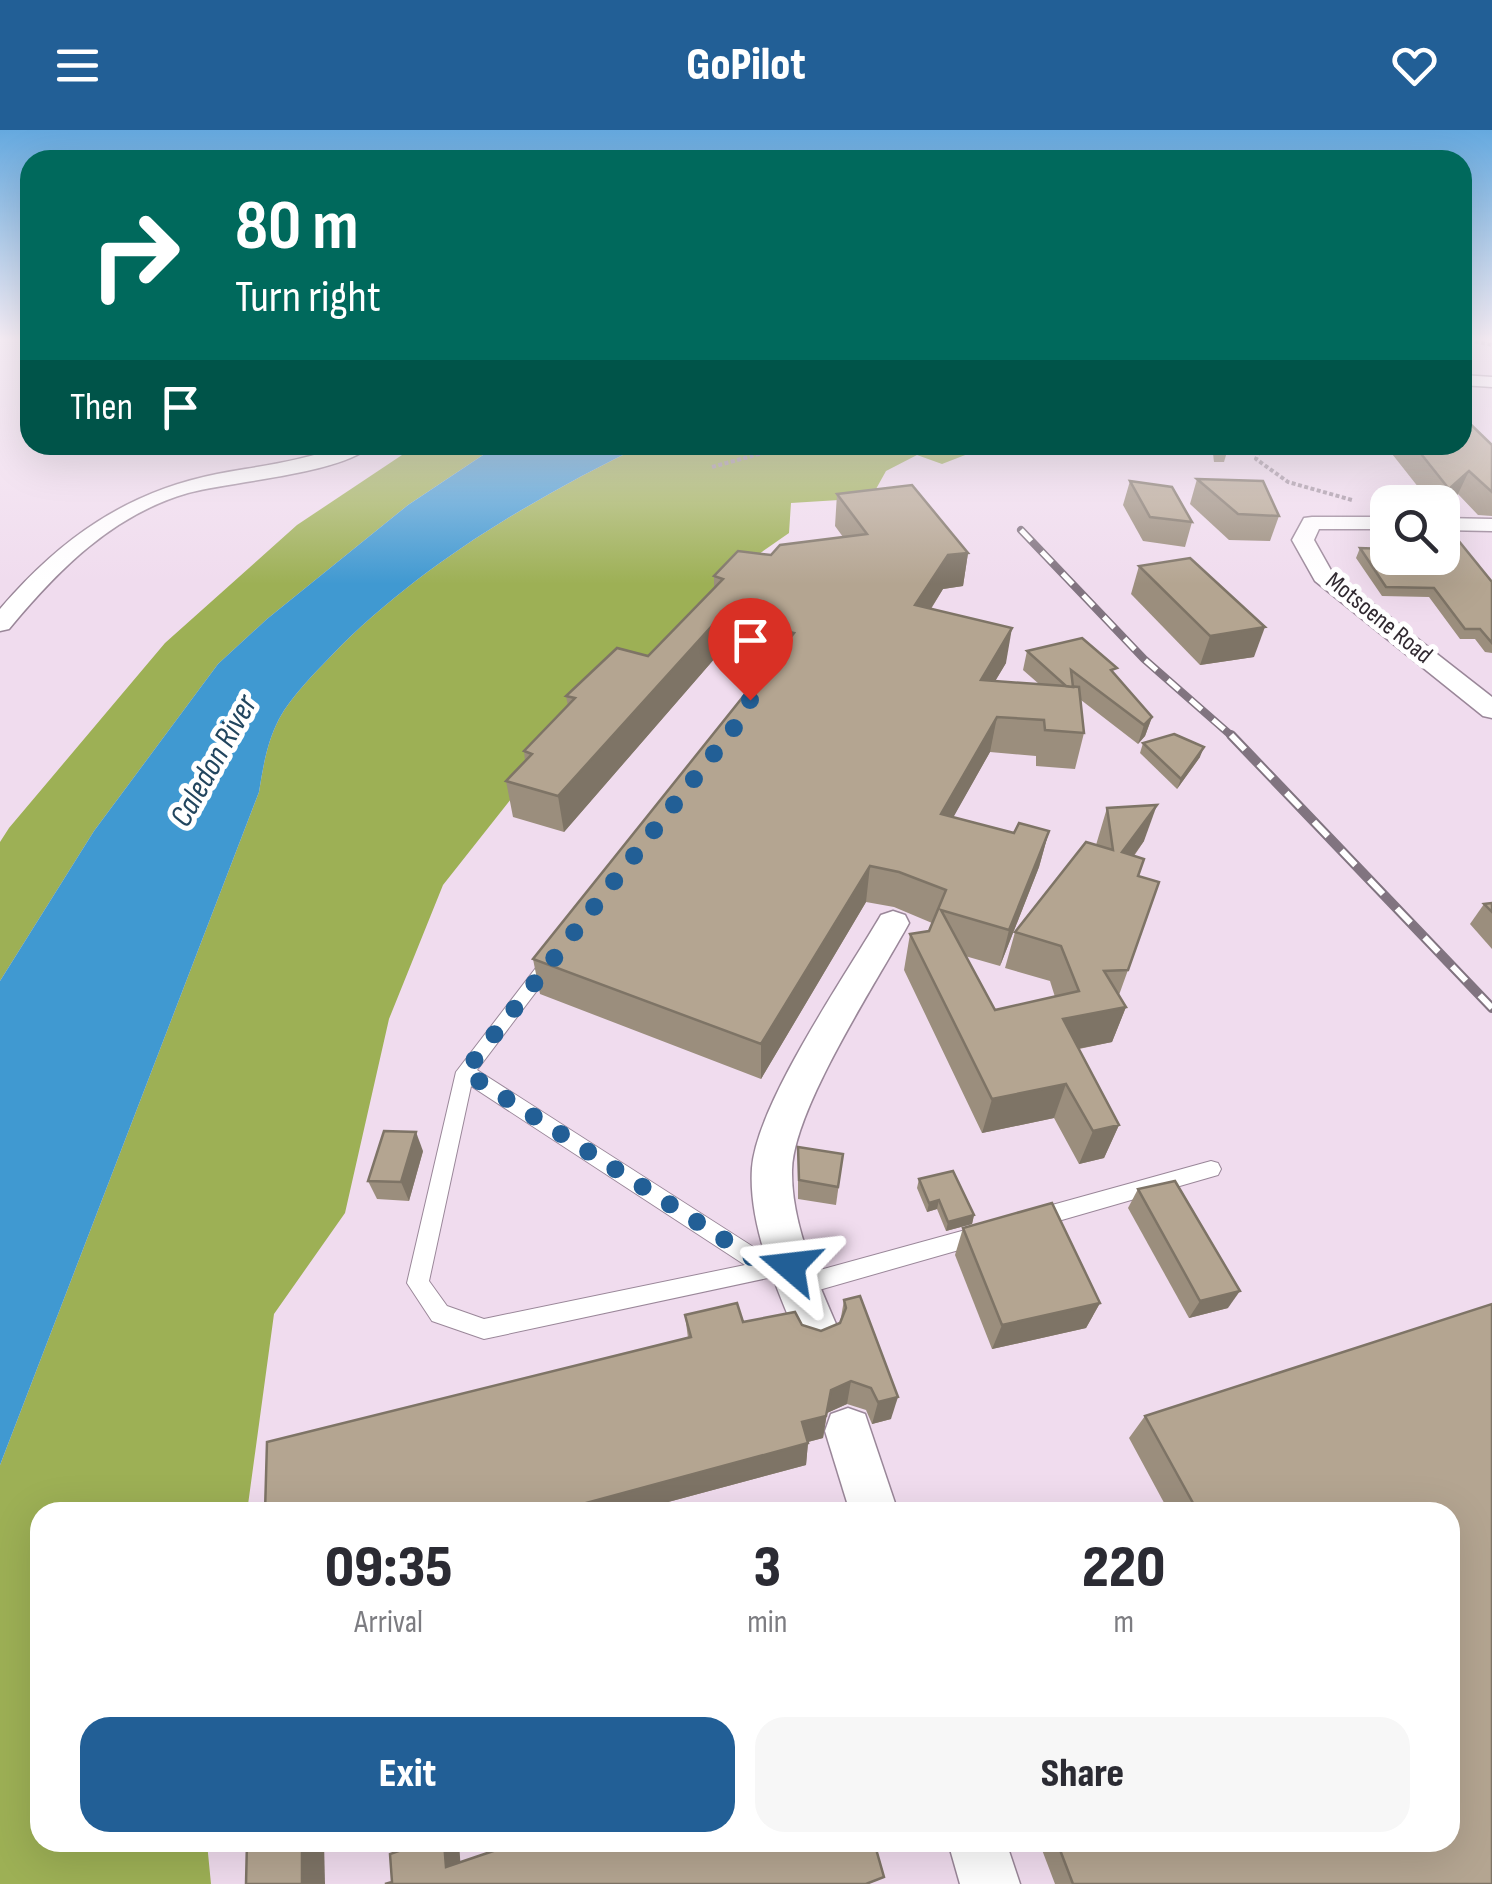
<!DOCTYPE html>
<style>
body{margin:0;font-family:"Sofia Sans Condensed",sans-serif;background:#f7f7f7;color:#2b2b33;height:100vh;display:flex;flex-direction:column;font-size:38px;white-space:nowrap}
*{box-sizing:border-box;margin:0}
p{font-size:32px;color:#7c7c81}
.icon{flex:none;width:55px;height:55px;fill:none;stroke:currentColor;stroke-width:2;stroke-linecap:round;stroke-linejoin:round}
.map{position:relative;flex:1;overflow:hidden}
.details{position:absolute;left:30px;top:1372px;width:1430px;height:350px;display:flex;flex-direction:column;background:#fff;border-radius:30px;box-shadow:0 10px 40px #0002}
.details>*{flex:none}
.top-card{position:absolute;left:20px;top:20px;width:1452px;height:305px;border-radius:30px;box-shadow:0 10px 40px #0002;background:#00695c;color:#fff;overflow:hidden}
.fabs{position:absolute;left:1370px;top:355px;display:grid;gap:20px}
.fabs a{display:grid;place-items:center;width:90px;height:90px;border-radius:20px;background:#fff;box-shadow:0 10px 40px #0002;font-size:50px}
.pin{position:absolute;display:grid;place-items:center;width:85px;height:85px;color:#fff;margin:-102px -42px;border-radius:50% 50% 50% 0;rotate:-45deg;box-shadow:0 0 10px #0007}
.pin .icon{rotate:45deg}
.me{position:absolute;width:110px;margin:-55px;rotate:287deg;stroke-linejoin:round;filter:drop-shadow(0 0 8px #0008)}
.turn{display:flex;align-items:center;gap:35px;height:210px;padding:0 50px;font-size:45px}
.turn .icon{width:130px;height:130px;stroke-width:2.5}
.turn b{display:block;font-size:70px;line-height:85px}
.then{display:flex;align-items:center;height:95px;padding:0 50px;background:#0003;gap:20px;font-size:38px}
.eta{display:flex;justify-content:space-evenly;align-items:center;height:170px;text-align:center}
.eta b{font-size:60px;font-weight:800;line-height:70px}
.action{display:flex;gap:20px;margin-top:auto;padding:20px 50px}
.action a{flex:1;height:115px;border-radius:30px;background:#225f96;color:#fff;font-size:40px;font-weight:800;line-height:115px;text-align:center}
.action a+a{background:#f7f7f7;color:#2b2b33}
header{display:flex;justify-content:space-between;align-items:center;height:130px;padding:0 50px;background:#225f96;color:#fff;font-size:45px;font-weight:800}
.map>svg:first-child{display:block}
.forest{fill:#9db055}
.water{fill:#4099d1}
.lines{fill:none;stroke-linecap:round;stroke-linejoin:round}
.lane-casing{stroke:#9a8799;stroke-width:2}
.street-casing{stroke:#9a8799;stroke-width:3}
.path{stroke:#a293a1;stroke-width:4;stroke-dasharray:4 2.5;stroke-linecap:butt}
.lane{fill:#fff;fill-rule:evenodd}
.street{fill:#fff;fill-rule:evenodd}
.rail-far1-casing{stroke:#817480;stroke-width:8}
.rail-casing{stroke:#817480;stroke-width:10}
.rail-far1{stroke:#fff;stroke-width:5;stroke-dasharray:15;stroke-linecap:butt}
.rail{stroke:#fff;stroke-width:6;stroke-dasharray:20;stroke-linecap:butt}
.wall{fill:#9b8e7d}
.shaded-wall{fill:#7e7466}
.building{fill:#b4a591;stroke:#7e7466;stroke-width:2.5}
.route{stroke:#225f96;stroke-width:18;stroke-dasharray:0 32.4}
.labels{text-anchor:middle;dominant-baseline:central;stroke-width:10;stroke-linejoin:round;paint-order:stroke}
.far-street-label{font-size:25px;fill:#312a31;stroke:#fff}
.water-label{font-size:32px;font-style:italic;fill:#21455e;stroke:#fff}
</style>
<header><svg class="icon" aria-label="menu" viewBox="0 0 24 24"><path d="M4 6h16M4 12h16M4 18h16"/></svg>GoPilot<svg class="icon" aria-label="heart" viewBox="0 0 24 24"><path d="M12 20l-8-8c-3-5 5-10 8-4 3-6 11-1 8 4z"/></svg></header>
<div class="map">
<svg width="1492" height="1754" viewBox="0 0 1492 1754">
<rect width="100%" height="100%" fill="#f0dcee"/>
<g class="forest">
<path d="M417,315H498L408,375L267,489L218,534L94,701L0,851V712L9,698L165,513L297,395Z"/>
<path d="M643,315H991L942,334L917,325L886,341L871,368L791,373L789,403L723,449L664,514L620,545L556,612L443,755L389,889L345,1083L274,1184L247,1382H40V1712L207,1713L211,1754H0V1335L259,662C263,637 267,612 279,589C292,565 315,543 333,524C420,435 532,369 643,315Z"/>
</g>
<path class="water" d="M498,315H643C532,369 420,435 333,524C315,543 292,565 279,589C267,612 263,637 259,662L0,1335V851L94,701L218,534L267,489L408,375Z"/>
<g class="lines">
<defs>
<g id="lane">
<path d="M551,824L557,826L559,830L557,834L477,940L772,1129L782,1131L786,1138L782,1145L484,1209L432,1191L407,1153L456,942L545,826ZM471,956L745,1135L484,1189L447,1176L429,1151Z"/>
<path d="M1211,1031L1218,1033L1221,1039L1218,1045L1211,1047L1034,1098L1027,1095L1024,1089L1027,1083L1034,1080Z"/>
<path d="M980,1096L987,1098L990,1105L987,1112L798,1166L790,1163L787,1156L790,1149L798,1146Z"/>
</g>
<g id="street">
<path d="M1462,245L1492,247V257L1462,255Z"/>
<path d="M345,315H372C342,344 232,351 188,363C112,385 58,440 9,499L0,501V479C60,409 126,362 217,344C260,336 304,331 345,315Z"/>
<path d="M1312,387H1388V399H1319L1314,410L1332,442L1492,567V588L1483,586L1315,451L1292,410L1304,388Z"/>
<path d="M1442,388L1492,389V401L1442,400Z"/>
<path d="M893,781L905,785L909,793C878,850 793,979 792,1040C791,1095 818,1152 839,1201L833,1216L817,1222L801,1216C779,1164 748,1097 752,1038C757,973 846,845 881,785Z"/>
<path d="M848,1278L865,1284L898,1382H850L825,1301L831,1284Z"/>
<path d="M948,1712H1006L1020,1754H960Z"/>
</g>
</defs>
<use href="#lane" class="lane-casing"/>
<use href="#street" class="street-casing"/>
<g class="path">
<path d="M1462,209L1492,215"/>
<path d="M1262,315L1256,329L1288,352L1352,370"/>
<path d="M712,337L792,315"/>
</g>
<use href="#lane" class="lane"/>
<use href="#street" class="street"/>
<defs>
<path id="rail-far1" d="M1021,400L1144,529L1234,608"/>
<path id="rail" d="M1231,605L1492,878"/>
</defs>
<use href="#rail-far1" class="rail-far1-casing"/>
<use href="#rail" class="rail-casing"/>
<use href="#rail-far1" class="rail-far1"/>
<use href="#rail" class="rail"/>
</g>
<g class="wall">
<path d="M1212,315H1229L1224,332H1214Z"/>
<path d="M1385,315H1492V386L1478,385L1458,364L1442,379V372H1430Z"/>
<path d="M1197,349L1279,386L1270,411L1229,410L1190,374Z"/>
<path d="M1130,351L1192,392L1185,417L1143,411L1123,375Z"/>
<path d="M837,364L968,423L963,456L943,459L931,479L1006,533L995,551L1039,554L1023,540L1027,521L1115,545L1152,587L1145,606L1138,614L1081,570L1084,603L1075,639L1036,636V626L990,622L953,687L1014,703L1049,701L1039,737L1000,836L965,826L995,880L1055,867L1050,851L1005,838L1015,802L1096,715L1107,678L1144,711L1134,726L1138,746L1128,840L1119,865L1126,877L1112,912L1079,919L1119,995L1104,1028L1079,1034L1054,988L982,1003L904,840L910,804L929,801L932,793L894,777L866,772L761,949L540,864L533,829L771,532L722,520L564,702L513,687L506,651L525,631L524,621L568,576L566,566L648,526L714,458V446L771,425L843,407L835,396Z"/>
<path d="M1360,418L1492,452V523L1485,522L1475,509H1460L1429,467L1382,466L1356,428Z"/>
<path d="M1139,436L1254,527L1200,535L1131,464Z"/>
<path d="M1143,613L1200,627L1177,659L1140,623Z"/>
<path d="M1492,773V819L1470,794L1484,774Z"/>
<path d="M798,1017L843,1024L836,1075L798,1069Z"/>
<path d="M423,1021L409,1071L377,1069L368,1051Z"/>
<path d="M919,1049L974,1085L972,1094L946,1101L937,1079L927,1082L917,1058Z"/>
<path d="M1138,1059L1228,1178L1189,1188L1128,1078Z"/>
<path d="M963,1098L1100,1173L1086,1198L992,1219L955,1125Z"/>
<path d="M844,1170L891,1289L872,1294L866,1280L847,1274L827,1283L823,1308L808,1312L806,1335L631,1382H265L688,1208L685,1185L743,1192L802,1195L821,1201L840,1193Z"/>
<path d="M1492,1174V1754H1055L1039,1712H1450V1382H1169L1129,1308L1145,1286Z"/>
</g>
<g class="shaded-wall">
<path d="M1469,341L1458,364L1442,379V373L1449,359Z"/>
<path d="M968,423L963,456L943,459L911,510L915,475L948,425Z"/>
<path d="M721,486L722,520L564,702L558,666Z"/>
<path d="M1265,497L1254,527L1200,535L1210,506Z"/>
<path d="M1012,498L1006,533L975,585L981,550Z"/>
<path d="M997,587L990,622L935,720L941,684Z"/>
<path d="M1152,587L1145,606L1138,614L1144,595Z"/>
<path d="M1204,617L1200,627L1177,659L1181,649Z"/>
<path d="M1157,675L1144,711L1110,758L1122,722Z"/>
<path d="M1049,701L1039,737L1000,836L1009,800Z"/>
<path d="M870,736L866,772L761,949V914Z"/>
<path d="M1126,877L1112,912L1051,924L1063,889Z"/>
<path d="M1066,954L1054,988L982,1003L992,969Z"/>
<path d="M1119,995L1104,1028L1079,1034L1093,1001Z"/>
<path d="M416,1002L423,1021L409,1071L401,1052Z"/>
<path d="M939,1070L937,1079L927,1082L929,1073Z"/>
<path d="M974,1085L972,1094L946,1101L948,1092Z"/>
<path d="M1240,1161L1228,1178L1189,1188L1200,1171Z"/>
<path d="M1100,1173L1086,1198L992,1219L1002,1195Z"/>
<path d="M851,1251L847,1274L827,1283L823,1308L800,1314L802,1292L831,1260Z"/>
<path d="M898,1267L891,1289L872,1294L878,1272Z"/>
<path d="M808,1313L806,1335L631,1382H553Z"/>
<path d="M302,1712H324L325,1754H302Z"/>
<path d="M444,1712H459L461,1742L446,1737Z"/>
</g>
<g class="building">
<path d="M1462,286L1492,315V362L1469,341L1449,359L1414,315H1462Z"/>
<path d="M1197,349L1263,351L1279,386L1238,384Z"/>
<path d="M1130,351L1172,357L1192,392L1150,387Z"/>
<path d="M912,355L968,423L948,425L915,475L1012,498L981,550L1079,557L1084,603L1045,600L1044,590L997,587L941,684L1014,703L1019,693L1049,701L1009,800L941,780L995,880L1079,861L1061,816L1015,802L1086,712L1113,720L1107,678L1157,675L1122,722L1144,729L1138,746L1159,752L1128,840L1104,841L1126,877L1063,889L1119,995L1093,1001L1066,954L992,969L910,804L929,801L946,760L899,742L870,736L761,914L533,829L794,503L721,486L558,666L506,651L532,624L524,621L575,568L566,566L617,518L648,526L723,449L714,446L738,421L771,425L780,415L867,404L837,364Z"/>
<path d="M1442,394H1445L1492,452V513L1480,499H1465L1434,458L1386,457L1360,418L1388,419V428H1442Z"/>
<path d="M1190,428L1265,497L1210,506L1139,436Z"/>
<path d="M1082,508L1117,538L1111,540L1152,587L1144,595L1071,540L1073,557L1066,556L1027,521Z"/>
<path d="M1174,604L1204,617L1181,649L1143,613Z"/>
<path d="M1492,773V782L1484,774Z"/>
<path d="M384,1001L416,1002L401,1052L368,1051Z"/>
<path d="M798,1017L843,1024L838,1057L799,1050Z"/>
<path d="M953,1041L974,1085L948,1092L939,1070L929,1073L919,1049Z"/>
<path d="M1175,1051L1240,1161L1200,1171L1138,1059Z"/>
<path d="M1052,1073L1100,1173L1002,1195L963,1098Z"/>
<path d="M860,1166L898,1267L878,1272L871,1258L851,1251L831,1260L826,1286L802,1292L808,1313L553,1382H265L267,1312L691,1207L685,1185L737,1173L743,1192L795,1182L802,1195L821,1201L840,1193L846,1178L844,1170Z"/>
<path d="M1492,1174V1754H1073L1057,1712H1450V1382H1198L1145,1286Z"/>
<path d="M247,1712H302V1754H246Z"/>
<path d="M424,1712H444L446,1737L520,1712H874L884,1747L866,1754H385L392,1752L390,1724Z"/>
</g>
<linearGradient id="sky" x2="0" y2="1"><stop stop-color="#65a9df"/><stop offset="0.46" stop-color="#f8eff7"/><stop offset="1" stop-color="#f8eff7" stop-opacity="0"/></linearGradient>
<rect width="1492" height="454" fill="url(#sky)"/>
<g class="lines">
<path class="route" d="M750,570L737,594L465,942L770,1139L790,1136"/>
</g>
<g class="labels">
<g class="far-street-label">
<text transform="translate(1379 488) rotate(39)">Motsoene Road</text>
</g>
<g class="water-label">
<text transform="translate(214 631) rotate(-61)">Caledon River</text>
</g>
</g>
</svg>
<div class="fabs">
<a><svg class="icon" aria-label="search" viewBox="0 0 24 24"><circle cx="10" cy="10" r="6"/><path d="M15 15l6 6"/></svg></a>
</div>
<div class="pin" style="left:750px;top:570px;background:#d93025"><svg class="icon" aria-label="arrive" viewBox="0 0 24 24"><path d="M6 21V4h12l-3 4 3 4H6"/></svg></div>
<svg class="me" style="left:790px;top:1136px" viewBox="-20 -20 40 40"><path d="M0-17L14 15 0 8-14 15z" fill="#225f96" stroke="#fff" stroke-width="4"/></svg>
<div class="top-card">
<div class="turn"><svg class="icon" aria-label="right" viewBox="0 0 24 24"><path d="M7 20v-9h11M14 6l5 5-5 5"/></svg><div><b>80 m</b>Turn right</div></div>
<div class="then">Then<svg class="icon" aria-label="arrive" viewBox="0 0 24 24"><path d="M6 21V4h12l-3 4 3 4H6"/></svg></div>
</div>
<section class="details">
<div class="eta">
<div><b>09:35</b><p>Arrival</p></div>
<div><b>3</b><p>min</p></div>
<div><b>220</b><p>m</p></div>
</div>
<div class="action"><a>Exit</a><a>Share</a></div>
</section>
</div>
